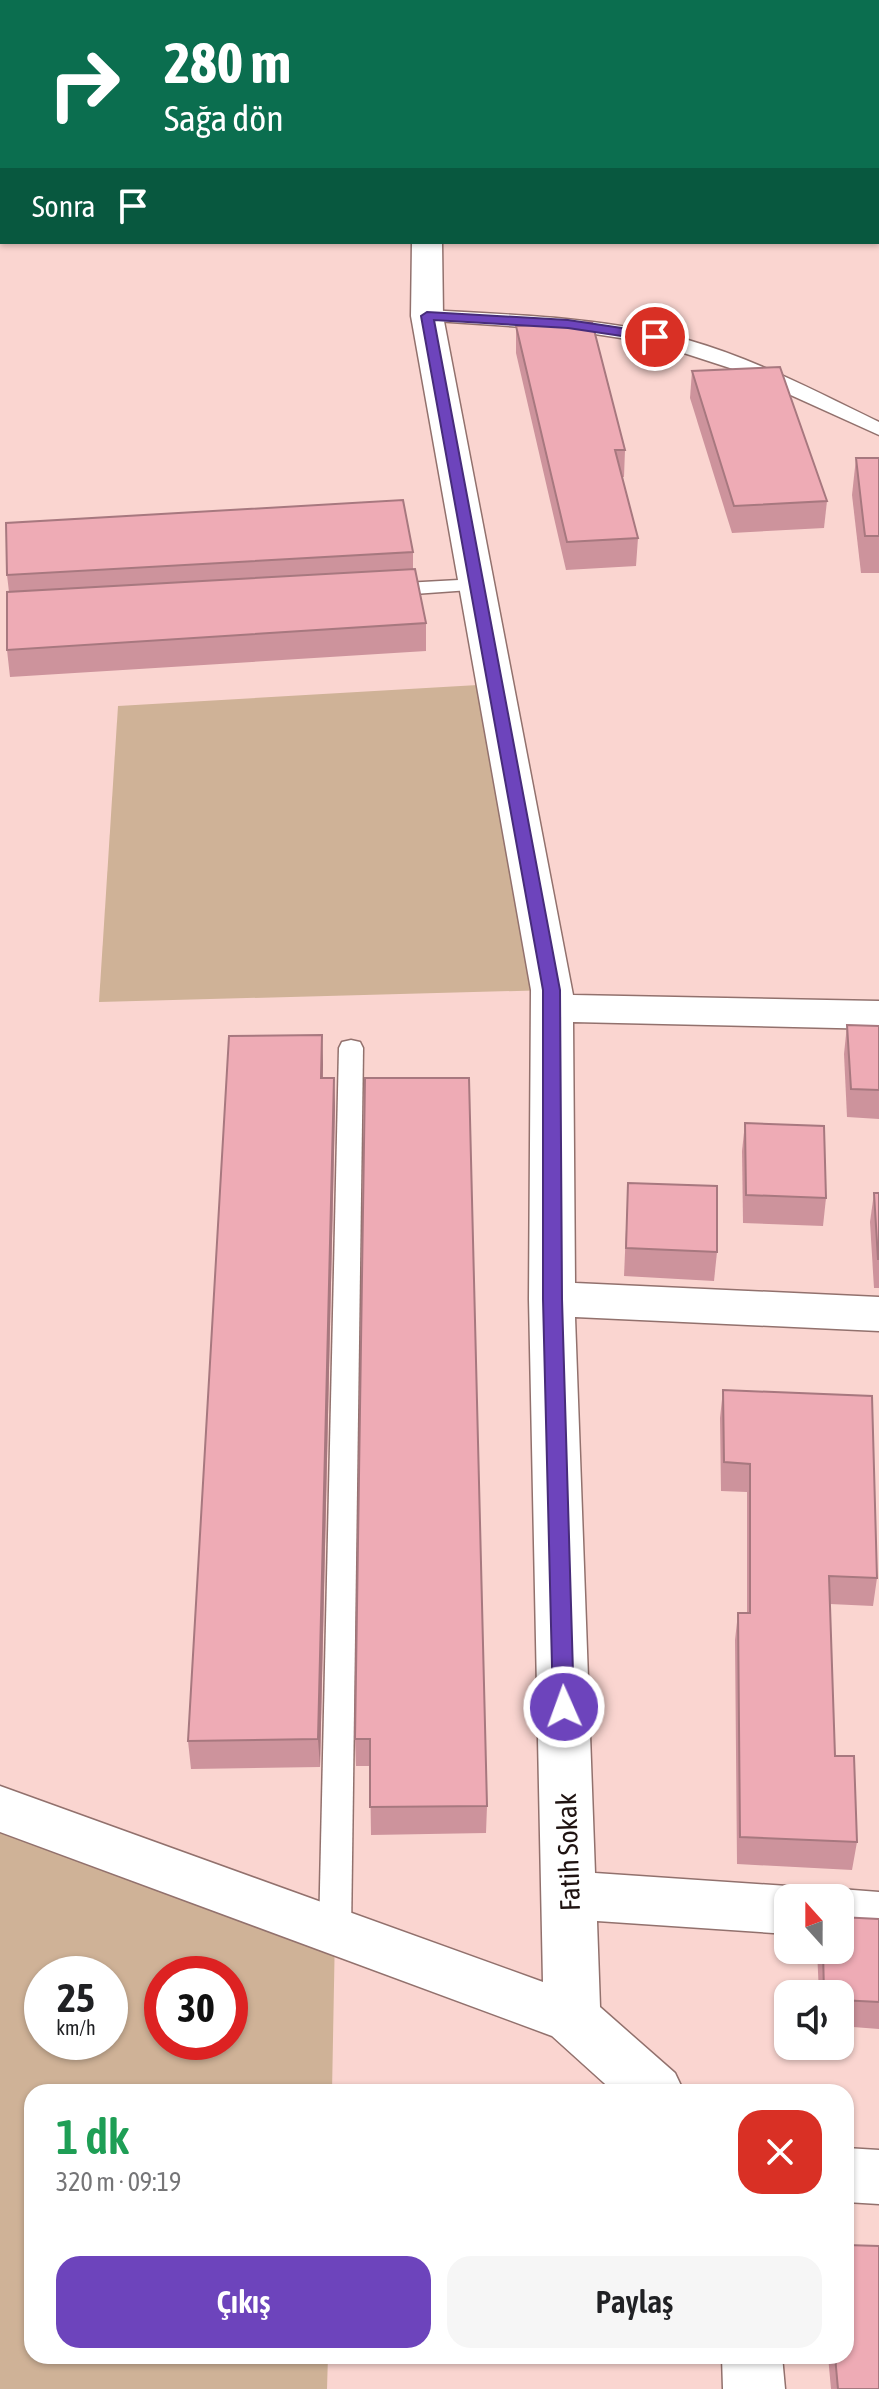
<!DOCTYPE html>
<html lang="tr">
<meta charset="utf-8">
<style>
body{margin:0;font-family:"Asap Condensed",sans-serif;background:#f6f6f6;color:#202124;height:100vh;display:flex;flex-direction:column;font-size:30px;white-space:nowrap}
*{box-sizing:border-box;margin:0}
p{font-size:26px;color:#757577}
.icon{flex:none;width:44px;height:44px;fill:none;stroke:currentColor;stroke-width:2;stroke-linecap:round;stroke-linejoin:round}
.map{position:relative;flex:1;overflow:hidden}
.drawer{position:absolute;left:24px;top:2084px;width:830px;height:280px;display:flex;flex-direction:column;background:#fff;border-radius:24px;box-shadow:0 2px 6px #0004}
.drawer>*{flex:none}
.banner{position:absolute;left:0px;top:0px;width:880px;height:244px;box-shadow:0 2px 6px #0004;background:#0b6e4f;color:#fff;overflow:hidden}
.needle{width:52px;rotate:339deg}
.buttons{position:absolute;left:774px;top:1884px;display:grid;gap:16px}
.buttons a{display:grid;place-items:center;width:80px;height:80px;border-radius:16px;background:#fff;box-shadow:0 2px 6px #0004;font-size:40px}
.speed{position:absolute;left:24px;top:1956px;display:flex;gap:16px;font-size:40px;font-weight:700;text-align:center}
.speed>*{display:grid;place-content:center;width:104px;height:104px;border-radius:50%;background:#fff;box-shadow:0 2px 6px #0004;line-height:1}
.speed small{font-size:20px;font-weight:400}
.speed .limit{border:12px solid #d22;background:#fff;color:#111}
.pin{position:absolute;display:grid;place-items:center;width:68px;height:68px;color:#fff;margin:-34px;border:4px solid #fff;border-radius:50%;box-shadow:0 2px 8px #0007}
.me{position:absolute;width:88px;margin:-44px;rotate:358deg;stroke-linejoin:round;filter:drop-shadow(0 0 6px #0008)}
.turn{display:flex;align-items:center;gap:28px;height:168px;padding:0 32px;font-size:36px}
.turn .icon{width:104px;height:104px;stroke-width:2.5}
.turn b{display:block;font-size:56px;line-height:68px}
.then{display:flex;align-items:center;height:76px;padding:0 32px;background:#0003;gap:16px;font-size:30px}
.round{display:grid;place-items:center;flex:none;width:84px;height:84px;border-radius:24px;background:#f6f6f6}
.summary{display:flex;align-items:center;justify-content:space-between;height:136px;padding:0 32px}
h1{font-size:48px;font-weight:600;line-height:60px;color:#1e9e55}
.cta{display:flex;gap:16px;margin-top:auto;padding:16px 32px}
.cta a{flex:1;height:92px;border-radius:24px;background:#6d44bc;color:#fff;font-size:32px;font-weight:600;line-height:92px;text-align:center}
.cta a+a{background:#f6f6f6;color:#202124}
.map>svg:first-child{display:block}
.green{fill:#cfb297;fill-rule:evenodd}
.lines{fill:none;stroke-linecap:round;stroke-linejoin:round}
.service-casing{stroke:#92716d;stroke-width:3}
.minor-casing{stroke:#92716d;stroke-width:3}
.tertiary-casing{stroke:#92716d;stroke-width:3}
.service{fill:#fff;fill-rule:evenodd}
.minor{fill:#fff;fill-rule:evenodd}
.tertiary{fill:#fff;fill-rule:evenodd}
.wall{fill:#cd939c}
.shaded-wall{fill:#a7787f}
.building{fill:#eeabb5;stroke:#a7787f;stroke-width:2}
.route{fill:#6d44bc;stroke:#472c7a;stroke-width:2}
.labels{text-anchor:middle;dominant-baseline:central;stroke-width:6;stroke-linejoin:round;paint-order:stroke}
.street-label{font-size:28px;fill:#1f1311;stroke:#fff}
</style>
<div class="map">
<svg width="879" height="2389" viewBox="0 0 879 2389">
<rect width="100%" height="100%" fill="#fad5d0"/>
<g class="green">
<path d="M495,684L552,990L99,1002L118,706Z"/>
<path d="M0,1809L335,1932L332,2092H32V2356H328L327,2389H0ZM42,1974H110V2042H42ZM162,1974H230V2042H162Z"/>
</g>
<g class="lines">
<defs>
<g id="service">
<path d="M427,310C514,315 603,317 688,340C755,359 817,392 879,422V435L733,369L653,343L569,330L420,320L418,316Z"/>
<path d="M477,579L487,585L484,589L386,596L376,590L386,584Z"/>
<path d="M351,1040L360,1042L363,1048L351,1932L346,1942L335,1946L324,1942L319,1932L339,1048L342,1042Z"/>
</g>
<g id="minor">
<path d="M2,115V133L0,134V116Z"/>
<path d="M412,242H442L443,316L573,995L879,1001V1029L573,1022L575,1283L879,1297V1331L575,1317L595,1873L788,1886L807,1893L810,1898H788V1934L597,1921L600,2007L675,2073L684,2092H614L552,2036L0,1832V1786L543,1982L529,1299L531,990L411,316Z"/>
<path d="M840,1889L879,1892V1940L840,1937V1898H820Z"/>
<path d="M846,2148L879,2150V2204L846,2202Z"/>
<path d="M722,2356H782L785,2389H723Z"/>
</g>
<g id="tertiary">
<path d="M358,0H391L392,2H359Z"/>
<path d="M422,0H459L460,2H423Z"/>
<path d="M583,0H620L621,2H584Z"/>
<rect x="878" y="68" width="1" height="17"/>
</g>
</defs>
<use href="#service" class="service-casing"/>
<use href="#minor" class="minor-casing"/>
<use href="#tertiary" class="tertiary-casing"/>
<use href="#service" class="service"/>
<use href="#minor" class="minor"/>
<use href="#tertiary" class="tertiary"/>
</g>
<g class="wall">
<path d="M824,0H879V18L878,2H824Z"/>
<path d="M516,326L625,450L624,477H622L638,538L636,566L566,570L516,353Z"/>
<path d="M692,371L827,501L824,528L732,533L690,398Z"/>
<path d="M856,458H879V573H861L852,495Z"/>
<path d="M413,552V569L426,623V651L10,677L7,650L9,592L7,575Z"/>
<path d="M847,1025L879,1026V1119L847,1117L844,1054Z"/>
<path d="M322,1035L323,1078H334L335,1107L320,1767L191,1769L188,1741Z"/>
<path d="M365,1078L487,1806L486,1833L371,1835L370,1766H356L355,1739Z"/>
<path d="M745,1123L826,1198L823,1226L743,1223L742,1151Z"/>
<path d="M628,1183L717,1252L714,1281L624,1276Z"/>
<path d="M874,1193H879V1288H874L870,1222Z"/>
<path d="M723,1390L877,1578L873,1606L830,1604L835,1756L857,1842L852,1870L737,1864L735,1640L738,1613H747V1492L721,1491L720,1418Z"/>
<path d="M879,1919V2029L840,2026V1994H819L817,1950H840Z"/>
<path d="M426,2356H639L638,2362Z"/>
<path d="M828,2356H846L879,2389H831Z"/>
</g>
<g class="shaded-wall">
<path d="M322,1035L323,1064L322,1107L321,1078Z"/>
<path d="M334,1078L335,1107L320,1767L318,1739Z"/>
</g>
<g class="building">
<path d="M592,322L625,450H615L638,538L567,542L516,326Z"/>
<path d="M780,367L827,501L734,506L692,371Z"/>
<path d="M856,458H879V536H865Z"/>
<path d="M403,500L413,552L7,575L6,523Z"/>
<path d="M415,569L426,623L7,650V592Z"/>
<path d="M847,1025L879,1026V1090L851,1089Z"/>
<path d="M322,1035L321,1078H334L318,1739L188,1741L229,1036Z"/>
<path d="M365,1078H469L487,1806L370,1807V1739H355Z"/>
<path d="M745,1123L824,1126L826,1198L746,1195Z"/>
<path d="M628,1183L717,1186V1252L626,1248Z"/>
<path d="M874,1193H879V1259H878Z"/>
<path d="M723,1390L872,1396L877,1578L829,1576L835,1756H854L857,1842L740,1837L738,1613H750V1464L724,1462Z"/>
<path d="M840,1917L879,1919V2002L840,2000V1994H824L823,1950H840Z"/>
<path d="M846,2245L879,2246V2389H838L835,2356H846Z"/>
</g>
<path class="route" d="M427,312L568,320L655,333L661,337L655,341L568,328L434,320L560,990L562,1299L574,1707L571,1713L564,1716L556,1713L553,1707L543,1299V990L421,316Z"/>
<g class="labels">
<g class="street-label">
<text transform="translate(568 1852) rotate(-92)">Fatih Sokak</text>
</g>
</g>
</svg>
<div class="buttons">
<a><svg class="needle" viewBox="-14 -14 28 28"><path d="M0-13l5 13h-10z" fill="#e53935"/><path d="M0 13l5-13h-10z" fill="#757577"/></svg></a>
<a><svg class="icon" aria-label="sound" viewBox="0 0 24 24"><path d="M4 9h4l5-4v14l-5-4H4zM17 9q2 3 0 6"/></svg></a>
</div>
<div class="speed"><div>25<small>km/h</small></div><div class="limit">30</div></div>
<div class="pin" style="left:655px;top:337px;background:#d93025"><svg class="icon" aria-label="arrive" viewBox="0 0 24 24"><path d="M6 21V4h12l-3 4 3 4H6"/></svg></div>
<svg class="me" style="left:564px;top:1707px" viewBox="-20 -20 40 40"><circle r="17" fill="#6d44bc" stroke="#fff" stroke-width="3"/><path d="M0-11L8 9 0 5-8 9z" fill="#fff"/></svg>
<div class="banner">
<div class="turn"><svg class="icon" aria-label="right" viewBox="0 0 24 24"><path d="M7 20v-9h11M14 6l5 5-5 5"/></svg><div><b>280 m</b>Sağa dön</div></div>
<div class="then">Sonra<svg class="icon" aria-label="arrive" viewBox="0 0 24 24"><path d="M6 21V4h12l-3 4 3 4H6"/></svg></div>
</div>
<section class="drawer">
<div class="summary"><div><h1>1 dk</h1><p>320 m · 09:19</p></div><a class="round" style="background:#d93025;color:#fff"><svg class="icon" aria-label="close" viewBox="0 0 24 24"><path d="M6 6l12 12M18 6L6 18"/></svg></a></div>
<div class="cta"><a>Çıkış</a><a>Paylaş</a></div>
</section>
</div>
